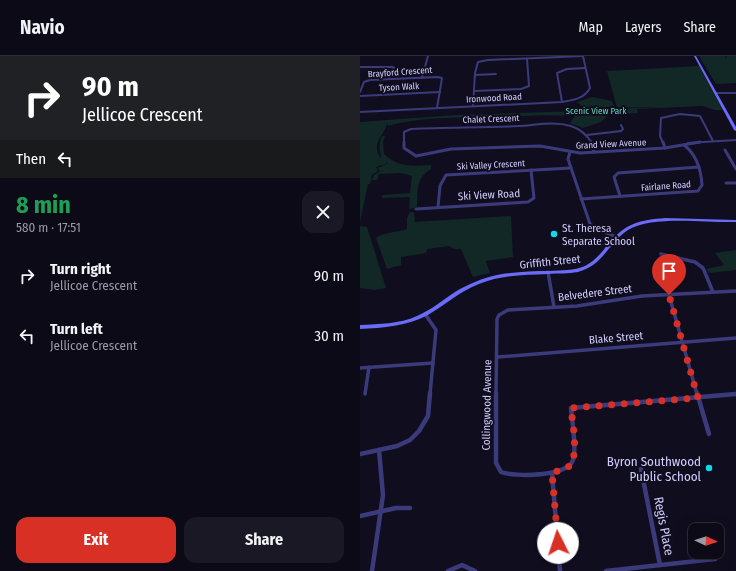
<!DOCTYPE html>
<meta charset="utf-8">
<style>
body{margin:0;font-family:"Fira Sans Condensed",sans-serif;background:#1a1824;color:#f1f3f6;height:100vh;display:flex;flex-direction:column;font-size:15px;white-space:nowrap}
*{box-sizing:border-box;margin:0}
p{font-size:13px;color:#9a9aa1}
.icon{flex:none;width:22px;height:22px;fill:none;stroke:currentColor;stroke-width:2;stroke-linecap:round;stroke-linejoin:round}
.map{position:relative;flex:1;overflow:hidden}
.side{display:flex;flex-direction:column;background:#0c0a17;width:360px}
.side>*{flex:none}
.banner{background:#202124;color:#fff;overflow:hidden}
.needle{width:26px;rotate:94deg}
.tools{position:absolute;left:328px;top:467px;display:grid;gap:8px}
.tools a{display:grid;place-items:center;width:36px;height:36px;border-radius:8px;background:#0c0a17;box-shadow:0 4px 16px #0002,0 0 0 1px #2c2b36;font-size:20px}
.pin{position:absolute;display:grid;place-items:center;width:34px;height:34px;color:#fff;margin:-41px -17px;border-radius:50% 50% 50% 0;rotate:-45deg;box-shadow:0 0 4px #0007}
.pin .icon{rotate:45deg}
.me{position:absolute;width:44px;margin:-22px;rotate:356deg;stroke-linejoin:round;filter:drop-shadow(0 0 3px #0008)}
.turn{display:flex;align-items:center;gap:14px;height:84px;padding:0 16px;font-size:18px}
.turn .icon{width:52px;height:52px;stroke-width:2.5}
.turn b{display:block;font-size:28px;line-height:34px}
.then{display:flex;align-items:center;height:38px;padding:0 16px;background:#0003;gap:8px;font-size:15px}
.round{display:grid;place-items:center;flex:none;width:42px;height:42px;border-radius:12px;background:#1a1824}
.head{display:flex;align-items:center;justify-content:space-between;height:68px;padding:0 16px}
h1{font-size:24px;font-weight:700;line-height:30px;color:#1e9e55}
.action{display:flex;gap:8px;margin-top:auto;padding:8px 16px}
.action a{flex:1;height:46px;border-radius:12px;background:#d93025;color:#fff;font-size:16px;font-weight:700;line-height:46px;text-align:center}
.action a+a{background:#1a1824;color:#f1f3f6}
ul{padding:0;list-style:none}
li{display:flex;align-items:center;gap:12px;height:60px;padding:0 16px}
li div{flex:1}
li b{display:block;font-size:15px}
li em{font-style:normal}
header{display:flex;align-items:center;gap:24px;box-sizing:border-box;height:56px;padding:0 20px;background:#0c0a17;border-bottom:1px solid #2c2b36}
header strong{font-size:19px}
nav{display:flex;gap:22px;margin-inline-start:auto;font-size:14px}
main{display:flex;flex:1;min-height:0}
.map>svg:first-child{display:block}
.green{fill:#112827}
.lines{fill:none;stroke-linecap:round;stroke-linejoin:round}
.street-far3{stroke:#3b3b7b;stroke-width:2}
.street-far2{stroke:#3b3b7b;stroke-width:3}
.street-far1{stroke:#3b3b7b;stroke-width:3.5}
.street{stroke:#3b3b7b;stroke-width:4.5}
.secondary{fill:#6a6bf7;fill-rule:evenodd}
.route{stroke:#d93025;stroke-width:7;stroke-dasharray:0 12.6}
.poi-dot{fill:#0cdbea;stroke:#100d1f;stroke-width:1.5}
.labels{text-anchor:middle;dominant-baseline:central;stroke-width:4;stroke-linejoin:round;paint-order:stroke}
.far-street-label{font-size:9px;fill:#d1cefc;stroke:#100d1f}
.far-park-label{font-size:9px;fill:#5ed8b5;stroke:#100d1f}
.street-label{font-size:11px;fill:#d1cefc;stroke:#100d1f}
.poi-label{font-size:11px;fill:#d1cefc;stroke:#100d1f;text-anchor:start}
.near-poi-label{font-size:13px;fill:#d1cefc;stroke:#100d1f;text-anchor:end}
.near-street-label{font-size:13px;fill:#d1cefc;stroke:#100d1f}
</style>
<header>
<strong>Navio</strong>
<nav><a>Map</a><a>Layers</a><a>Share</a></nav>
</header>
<main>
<section class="side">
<div class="banner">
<div class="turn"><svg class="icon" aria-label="right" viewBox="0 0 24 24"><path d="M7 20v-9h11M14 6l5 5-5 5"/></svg><div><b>90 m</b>Jellicoe Crescent</div></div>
<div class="then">Then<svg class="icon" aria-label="left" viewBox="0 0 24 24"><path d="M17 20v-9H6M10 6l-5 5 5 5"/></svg></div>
</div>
<div class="head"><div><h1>8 min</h1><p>580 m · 17:51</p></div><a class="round"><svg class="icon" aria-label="close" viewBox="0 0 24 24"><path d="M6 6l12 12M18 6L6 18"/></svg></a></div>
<ul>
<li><svg class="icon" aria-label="right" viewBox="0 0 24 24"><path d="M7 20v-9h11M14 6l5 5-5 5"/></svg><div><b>Turn right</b><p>Jellicoe Crescent</p></div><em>90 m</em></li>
<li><svg class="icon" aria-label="left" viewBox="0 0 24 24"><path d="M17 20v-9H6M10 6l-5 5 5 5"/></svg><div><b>Turn left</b><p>Jellicoe Crescent</p></div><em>30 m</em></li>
</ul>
<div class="action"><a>Exit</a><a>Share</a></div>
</section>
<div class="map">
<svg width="376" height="515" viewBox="0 0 376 515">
<rect width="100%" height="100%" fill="#100d1f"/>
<g class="green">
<path d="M339,0H365L367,3L366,0H376V27L356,28Z"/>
<path d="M339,10L363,54H355L342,50L277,53L278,57L248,59L241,66L223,72L210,67L215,60C184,58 154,61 123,61C92,62 58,61 28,70L27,67C25,80 10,85 21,103C21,95 17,92 22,80H25L23,86L24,98C39,112 52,110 71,109V113C55,123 58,134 57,151L49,153L50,141L22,142V139L50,137L52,120L41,117L19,118L17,124H12L14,119L20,115L17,112L27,108L26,105V108L16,111L18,115L12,119L10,128H8L0,166V66L95,59L221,55L225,53L217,46L232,41L252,45L255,53L301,51L257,52L247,15Z"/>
<path d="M50,156H54L55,166L151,160L153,201L126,205L130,217L113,221L101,193H94L89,190L67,193L66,197L41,201V209L27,213L16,182C25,175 37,177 47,173V162Z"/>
<path d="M0,170L7,171L26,232L15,234L0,232Z"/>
<path d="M376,194V214L349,217L346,213L364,209L355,197Z"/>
</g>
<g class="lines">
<g class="street-far3">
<path d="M0,11H32L34,12L29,23"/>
<path d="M115,19L136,18"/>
<path d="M62,22L68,0"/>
<path d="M114,35L161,33L169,30L167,3"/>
<path d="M0,36L4,26L10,24L78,21L82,22L77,52"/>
<path d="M356,37H376"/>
<path d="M0,40L80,36"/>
<path d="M202,46L197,17L207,13L225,12"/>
<path d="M113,50L115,17L118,6L128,4L223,0"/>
<path d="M0,56L202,46C213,44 224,43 230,32L223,0"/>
<path d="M227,79L261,75L263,73L261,69"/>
<path d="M44,87V76L51,73C87,71 123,72 159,70C176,69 194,65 211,70C220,73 227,79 232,87"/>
<path d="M303,87L300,80L301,62L320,58L340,60L353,85"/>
<path d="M328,87L376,84"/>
</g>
<g class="street-far2">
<path d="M44,86V92L56,100L91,93L180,90L220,97L305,92L340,86"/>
<path d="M231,86L234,96"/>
<path d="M303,86L305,92"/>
<path d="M365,94L376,113"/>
<path d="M210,96L208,103L230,168L241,175L257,181"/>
<path d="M366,127H376"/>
<path d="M260,140L254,121L258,117L339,111"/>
<path d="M221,143L338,135L342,129C341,113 337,99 324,89"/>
<path d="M78,151L80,130L86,119L211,112"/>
<path d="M56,153L168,146L174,142L171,114"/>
</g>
<g class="street-far1">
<path d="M301,198L335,206L343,212L353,236"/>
<path d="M188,216L194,251"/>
<path d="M309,239L337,338"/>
<path d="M65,258L76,274L70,338"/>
<path d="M138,301L376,282"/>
<path d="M0,312L73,307"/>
<path d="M5,338L9,311"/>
<path d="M136,338L137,263L139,259L148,254L217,250L282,240L376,235"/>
</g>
<g class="street">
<path d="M136,337V407L141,416C155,421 207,421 213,404C217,394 212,364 211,352L376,338"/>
<path d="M337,337L349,378"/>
<path d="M0,398L37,390L50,384L59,375L68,360L70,337"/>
<path d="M281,413L300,509"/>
<path d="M192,417L200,515"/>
<path d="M0,460L36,452H50"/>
<path d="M12,515L23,439L19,394"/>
<path d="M88,515L102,509L115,515"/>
<path d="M246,515L355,503"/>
</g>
<g class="secondary">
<path d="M334,0H336L376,71V75L374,74Z"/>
<path d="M305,162L376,164V166C347,167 292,159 268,174C249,186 244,209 218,216C208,218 198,217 188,218C165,219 141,219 119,228C100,235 85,249 68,259C47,270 23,272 0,273V269C19,268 39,268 57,260C71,254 83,244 95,236C108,228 123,222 137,219C154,216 172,215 189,215C201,214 214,215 225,210C235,205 242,196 249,187C266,167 280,164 305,162Z"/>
</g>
</g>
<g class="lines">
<path class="route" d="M198,487L192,417C197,415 204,414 208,411C220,403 212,365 211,352L338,342L309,239"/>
</g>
<g class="poi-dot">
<circle cx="194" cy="178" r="4"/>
<circle cx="349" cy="412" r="4"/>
</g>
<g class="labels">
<g class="far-street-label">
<text transform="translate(40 16) rotate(-4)">Brayford Crescent</text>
<text transform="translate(39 31) rotate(-3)">Tyson Walk</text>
<text transform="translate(134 42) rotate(-3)">Ironwood Road</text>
<text transform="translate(131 63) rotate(-2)">Chalet Crescent</text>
<text transform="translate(251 88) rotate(-3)">Grand View Avenue</text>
<text transform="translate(131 109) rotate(-3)">Ski Valley Crescent</text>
<text transform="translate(306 130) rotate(-4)">Fairlane Road</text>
</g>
<g class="far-park-label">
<text x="236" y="55">Scenic View Park</text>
</g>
<g class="street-label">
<text transform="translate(129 139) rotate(-3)">Ski View Road</text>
<text transform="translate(190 206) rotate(-6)">Griffith Street</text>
<text transform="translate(235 237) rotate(-7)">Belvedere Street</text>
<text transform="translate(256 282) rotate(-5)">Blake Street</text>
<text transform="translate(127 349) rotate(-89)">Collingwood Avenue</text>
</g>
<g class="poi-label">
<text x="202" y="172">St. Theresa<tspan x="202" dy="13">Separate School</tspan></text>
</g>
<g class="near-poi-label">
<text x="341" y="405">Byron Southwood<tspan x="341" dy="15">Public School</tspan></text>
</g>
<g class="near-street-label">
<text transform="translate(304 470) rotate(79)">Regis Place</text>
</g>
</g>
</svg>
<div class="tools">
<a><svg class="needle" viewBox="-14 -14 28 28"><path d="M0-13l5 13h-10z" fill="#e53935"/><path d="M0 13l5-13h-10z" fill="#9a9aa1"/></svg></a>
</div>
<div class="pin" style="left:309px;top:239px;background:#d93025"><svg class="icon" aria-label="arrive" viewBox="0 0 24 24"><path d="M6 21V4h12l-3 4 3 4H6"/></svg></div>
<svg class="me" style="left:198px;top:487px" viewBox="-20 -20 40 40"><circle r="19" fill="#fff"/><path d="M0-13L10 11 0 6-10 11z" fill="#d93025"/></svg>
</div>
</main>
